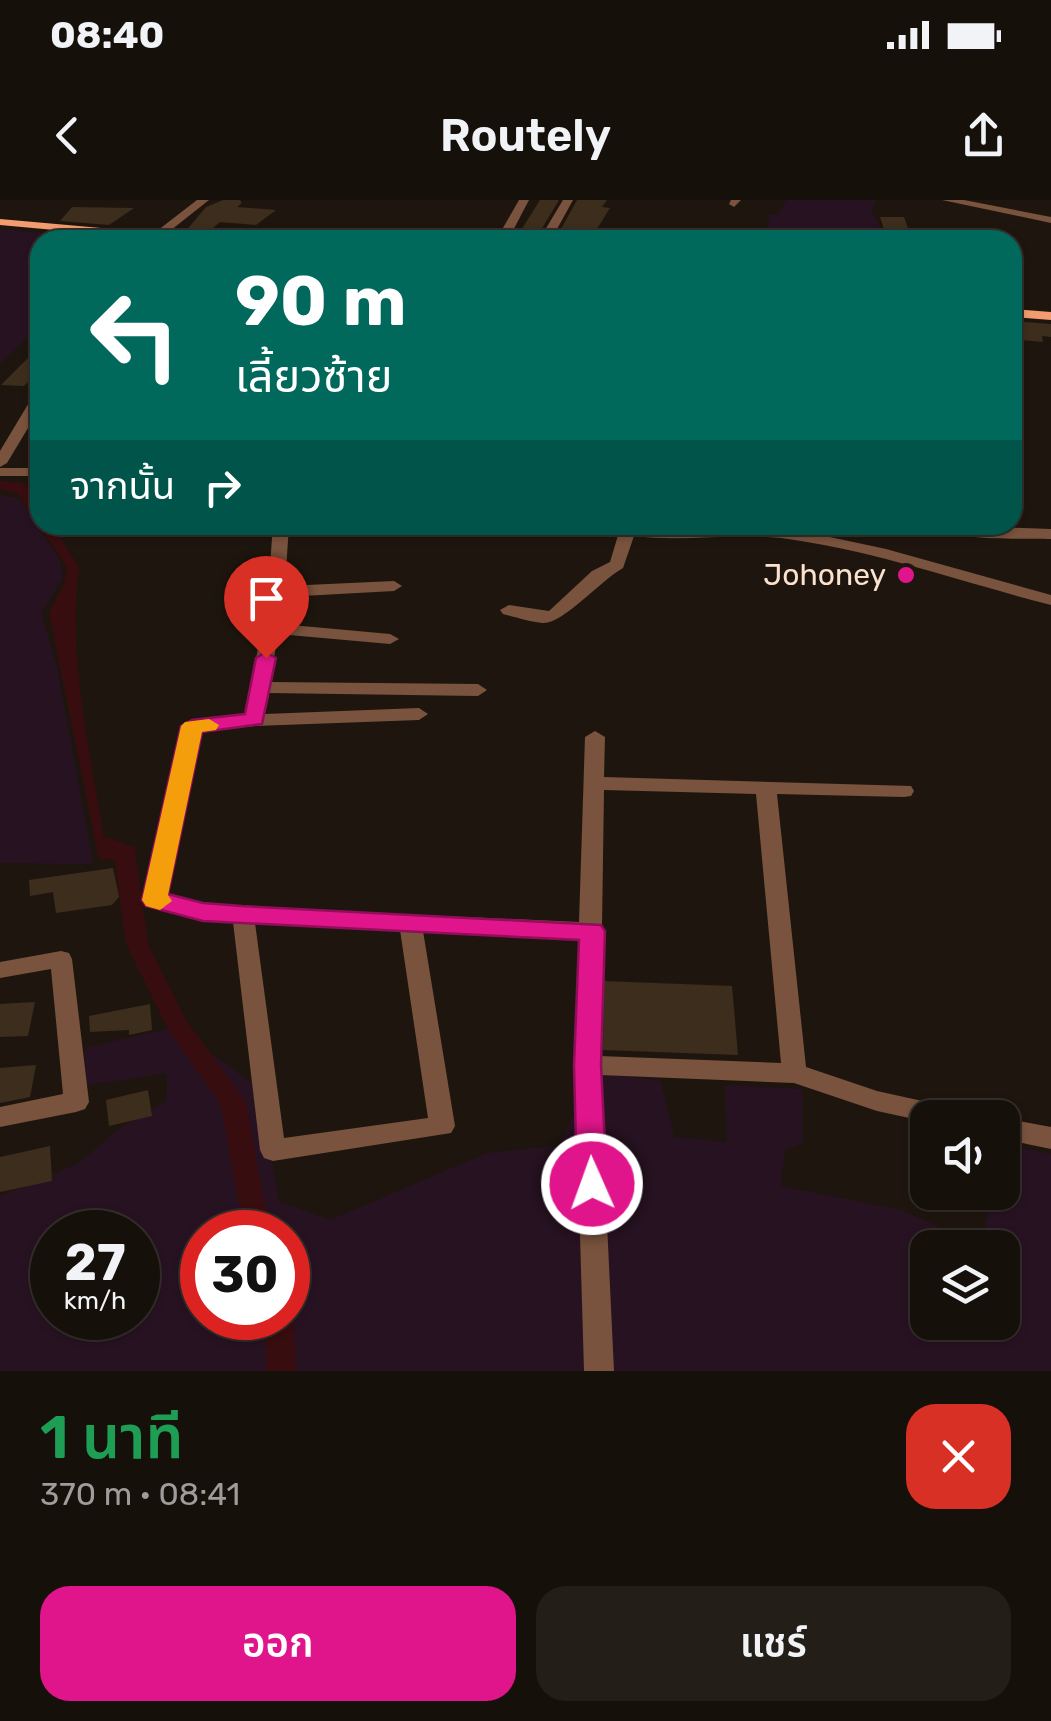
<!DOCTYPE html>
<html lang="th">
<meta charset="utf-8">
<style>
body{margin:0;font-family:Rubik,"Noto Sans Thai",sans-serif;background:#231e18;color:#f1f3f6;height:100vh;display:flex;flex-direction:column;font-size:38px;white-space:nowrap}
*{box-sizing:border-box;margin:0}
p{font-size:32px;color:#9e9d9c}
.icon{flex:none;width:55px;height:55px;fill:none;stroke:currentColor;stroke-width:2;stroke-linecap:round;stroke-linejoin:round}
.map{position:relative;height:1171px;overflow:hidden}
.panel{display:flex;flex-direction:column;background:#16100a;flex:1}
.panel>*{flex:none}
.hud{position:absolute;left:30px;top:30px;width:992px;height:305px;border-radius:30px;box-shadow:0 2px 8px #0004,0 0 0 2px #35302b;background:#00695c;color:#fff;overflow:hidden}
.fabs{position:absolute;left:910px;top:900px;display:grid;gap:20px}
.fabs a{display:grid;place-items:center;width:110px;height:110px;border-radius:20px;background:#16100a;box-shadow:0 2px 8px #0004,0 0 0 2px #35302b;font-size:50px}
.speed{position:absolute;left:30px;top:1010px;display:flex;gap:20px;font-size:50px;font-weight:700;text-align:center}
.speed>*{display:grid;place-content:center;width:130px;height:130px;border-radius:50%;background:#16100a;box-shadow:0 2px 8px #0004,0 0 0 2px #35302b;line-height:1}
.speed small{font-size:25px;font-weight:400}
.speed .limit{border:15px solid #d22;background:#fff;color:#111}
.pin{position:absolute;display:grid;place-items:center;width:85px;height:85px;color:#fff;margin:-102px -42px;border-radius:50% 50% 50% 0;rotate:-45deg;box-shadow:0 0 10px #0007}
.pin .icon{rotate:45deg}
.me{position:absolute;width:110px;margin:-55px;rotate:358deg;stroke-linejoin:round;filter:drop-shadow(0 0 8px #0008)}
.turn{display:flex;align-items:center;gap:35px;height:210px;padding:0 40px;font-size:45px}
.turn .icon{width:130px;height:130px;stroke-width:2.5}
.turn b{display:block;font-size:70px;line-height:85px}
.then{display:flex;align-items:center;height:95px;padding:0 40px;background:#0003;gap:20px;font-size:38px}
.round{display:grid;place-items:center;flex:none;width:105px;height:105px;border-radius:30px;background:#231e18}
.summary{display:flex;align-items:center;justify-content:space-between;height:170px;padding:0 40px}
h1{font-size:60px;font-weight:600;line-height:75px;color:#1e9e55}
.primary-button{display:flex;gap:20px;margin-top:auto;padding:20px 40px}
.primary-button a{flex:1;height:115px;border-radius:30px;background:#e1158b;color:#fff;font-size:40px;font-weight:600;line-height:115px;text-align:center}
.primary-button a+a{background:#231e18;color:#f1f3f6}
.status{display:flex;justify-content:space-between;align-items:center;height:70px;padding:0 50px;background:#16100a;direction:ltr}
.status svg{height:28px;fill:currentColor}
header{display:flex;justify-content:space-between;align-items:center;height:130px;padding:0 40px;background:#16100a;font-size:45px;font-weight:600}
.map>svg:first-child{display:block}
.green{fill:#271221;fill-rule:evenodd}
.water{fill:#380d0f}
.lines{fill:none;stroke-linecap:round;stroke-linejoin:round}
.canal{fill:#380d0f;fill-rule:evenodd}
.building{fill:#3d2d1c}
.minor{fill:#79533d;fill-rule:evenodd}
.secondary{fill:#f29c6f;fill-rule:evenodd}
.route{fill:#e1158b;stroke:#920e5a;stroke-width:2.5}
.slow{fill:#f59e0b}
.poi-dot{fill:#e1158b;stroke:#1e160e;stroke-width:4}
.labels{text-anchor:middle;dominant-baseline:central;stroke-width:10;stroke-linejoin:round;paint-order:stroke}
.poi-label{font-size:30px;fill:#fbe2cf;stroke:#1e160e;text-anchor:end}
</style>
<div class="status"><b>08:40</b><svg viewBox="0 0 49 12"><path d="M0 12V9h3v3zM5 12V6h3v6zM10 12V3h3v9zM15 12V0h3v12zM26 1h20v11H26zM47 4h2v5h-2z"/></svg></div>
<header><svg class="icon" aria-label="back" viewBox="0 0 24 24"><path d="M15 5l-7 7 7 7"/></svg>Routely<svg class="icon" aria-label="share" viewBox="0 0 24 24"><path d="M12 15V3M7 8l5-5 5 5M5 13v7h14v-7"/></svg></header>
<div class="map">
<svg width="1051" height="1171" viewBox="0 0 1051 1171">
<rect width="100%" height="100%" fill="#1e160e"/>
<g class="green">
<path d="M786,0H877L871,11L881,28L882,40H766L769,15L779,14Z"/>
<path d="M0,29L115,40H40V124L0,164Z"/>
<path d="M0,295L20,299L60,361L63,378L41,412L57,467L93,664L0,663Z"/>
<path d="M174,827L259,888L279,1001L330,1020L487,953L559,945L594,872L661,881L674,937L727,942L725,885L802,889V944L785,949L780,986L902,1010L940,1027L938,1047L928,1048V1122H1002V1048L982,1047L990,993L1002,992L1003,944L1051,954V1171H0V996L77,964L122,927L167,900V873L84,886L85,848ZM52,1032H138V1118H52ZM202,1032H288V1118H202Z"/>
</g>
<path class="water" d="M0,281L24,283L40,307V325H52L79,367C67,457 90,550 104,639L135,647L136,660L99,659L49,413L64,384L67,367L18,294L0,289Z"/>
<g class="lines">
<g class="canal">
<path d="M106,637L131,646L135,651L148,744L186,820L246,902L264,1001L276,1032H249L238,1001L221,905L169,831L126,744L114,655L99,649L96,644Z"/>
<path d="M288,1108L294,1118L296,1171H266V1118H288Z"/>
</g>
</g>
<g class="building">
<path d="M223,0H240L242,3L237,7L276,10L256,25L220,22L206,34L185,32L206,7Z"/>
<path d="M540,0H559L535,40H515Z"/>
<path d="M577,0H607L602,7L610,8L590,40H555Z"/>
<path d="M72,7L134,8L109,25L60,21Z"/>
<path d="M880,17H904L912,40L887,39Z"/>
<path d="M1012,121L1051,124V137L1042,136L1043,142L1012,139Z"/>
<path d="M40,146V170L24,186L1,185Z"/>
<path d="M113,668L119,697L112,705L56,713L53,692L30,696L29,680Z"/>
<path d="M604,781L732,786L738,855L603,850Z"/>
<path d="M35,802L28,836L0,837V804Z"/>
<path d="M150,804L152,830L129,835V830L90,832L89,816Z"/>
<path d="M36,865L30,897L0,903V868Z"/>
<path d="M148,890L152,916L109,926L106,900Z"/>
<path d="M50,946L52,981L0,992V957Z"/>
</g>
<g class="lines">
<g class="minor">
<path d="M197,0H209L161,38H153V34Z"/>
<path d="M519,0H529L508,40H496Z"/>
<path d="M563,0H573L551,40H539Z"/>
<path d="M731,0H741L734,7L729,4Z"/>
<path d="M942,0H964L1051,17V23Z"/>
<path d="M40,192V208L7,263L0,267V251L33,196Z"/>
<rect x="0" y="268" width="40" height="8"/>
<path d="M273,325H289L285,386L394,381L402,386L394,391L284,397L280,424L390,434L399,439L390,444L278,434L270,482L478,484L487,490L478,496L269,493L265,514L419,508L428,514L419,520L255,526L201,532L167,695L203,704L243,707L579,722L585,537L595,531L605,537L604,577L911,586L914,591L911,596L904,597L777,594L806,867L877,891L954,908L963,911L966,918H928V922L877,911L794,883L600,875L614,1171H584L575,865L579,738L423,731L455,926L451,933L273,961L264,958L260,950L233,722L203,720L147,705L144,700L182,527L192,521L246,515L268,392ZM604,590L756,594L781,863L599,856L601,736L604,731L602,726ZM255,723L400,730L428,918L284,938Z"/>
<path d="M601,325L670,329L755,327L811,333L886,349L1051,395V405C961,382 874,350 781,338C732,333 683,342 634,336L623,368C600,381 563,424 543,423C530,422 515,417 503,414L500,410L509,405L549,411L592,371L610,362L619,332Z"/>
<path d="M930,325L1051,329V339C1020,338 955,342 930,325Z"/>
<path d="M61,751L69,753L72,759L89,902L85,909L76,912L0,927V907L63,894L51,769L0,778V762Z"/>
<path d="M1002,918L1051,927V949L1002,939Z"/>
</g>
<g class="secondary">
<path d="M0,19L202,37L208,40H164L0,25Z"/>
<path d="M1012,109L1051,112V120L1012,117Z"/>
</g>
</g>
<path class="route" d="M266,452L276,458L262,524L202,532L168,694L203,703L242,706L601,725L605,731L601,865L607,984L603,993L592,997L581,993L577,984L574,865L579,740L203,721L146,706L142,700L181,526L192,520L245,514L256,458Z"/>
<path class="slow" d="M209,519L219,525L216,530L202,532L168,695L172,701L160,710L146,706L142,700L181,526L185,522Z"/>
<circle class="poi-dot" cx="906" cy="375" r="10"/>
<g class="labels">
<g class="poi-label">
<text x="886" y="375">Johoney</text>
</g>
</g>
</svg>
<div class="fabs">
<a><svg class="icon" aria-label="sound" viewBox="0 0 24 24"><path d="M4 9h4l5-4v14l-5-4H4zM17 9q2 3 0 6"/></svg></a>
<a><svg class="icon" aria-label="layers" viewBox="0 0 24 24"><path d="M12 4l9 5-9 5-9-5zM3 14l9 5 9-5"/></svg></a>
</div>
<div class="speed"><div>27<small>km/h</small></div><div class="limit">30</div></div>
<div class="pin" style="left:266px;top:458px;background:#d93025"><svg class="icon" aria-label="arrive" viewBox="0 0 24 24"><path d="M6 21V4h12l-3 4 3 4H6"/></svg></div>
<svg class="me" style="left:592px;top:984px" viewBox="-20 -20 40 40"><circle r="17" fill="#e1158b" stroke="#fff" stroke-width="3"/><path d="M0-11L8 9 0 5-8 9z" fill="#fff"/></svg>
<div class="hud">
<div class="turn"><svg class="icon" aria-label="left" viewBox="0 0 24 24"><path d="M17 20v-9H6M10 6l-5 5 5 5"/></svg><div><b>90 m</b>เลี้ยวซ้าย</div></div>
<div class="then">จากนั้น<svg class="icon" aria-label="right" viewBox="0 0 24 24"><path d="M7 20v-9h11M14 6l5 5-5 5"/></svg></div>
</div>
</div>
<section class="panel">
<div class="summary"><div><h1>1 นาที</h1><p>370 m · 08:41</p></div><a class="round" style="background:#d93025;color:#fff"><svg class="icon" aria-label="close" viewBox="0 0 24 24"><path d="M6 6l12 12M18 6L6 18"/></svg></a></div>
<div class="primary-button"><a>ออก</a><a>แชร์</a></div>
</section>
